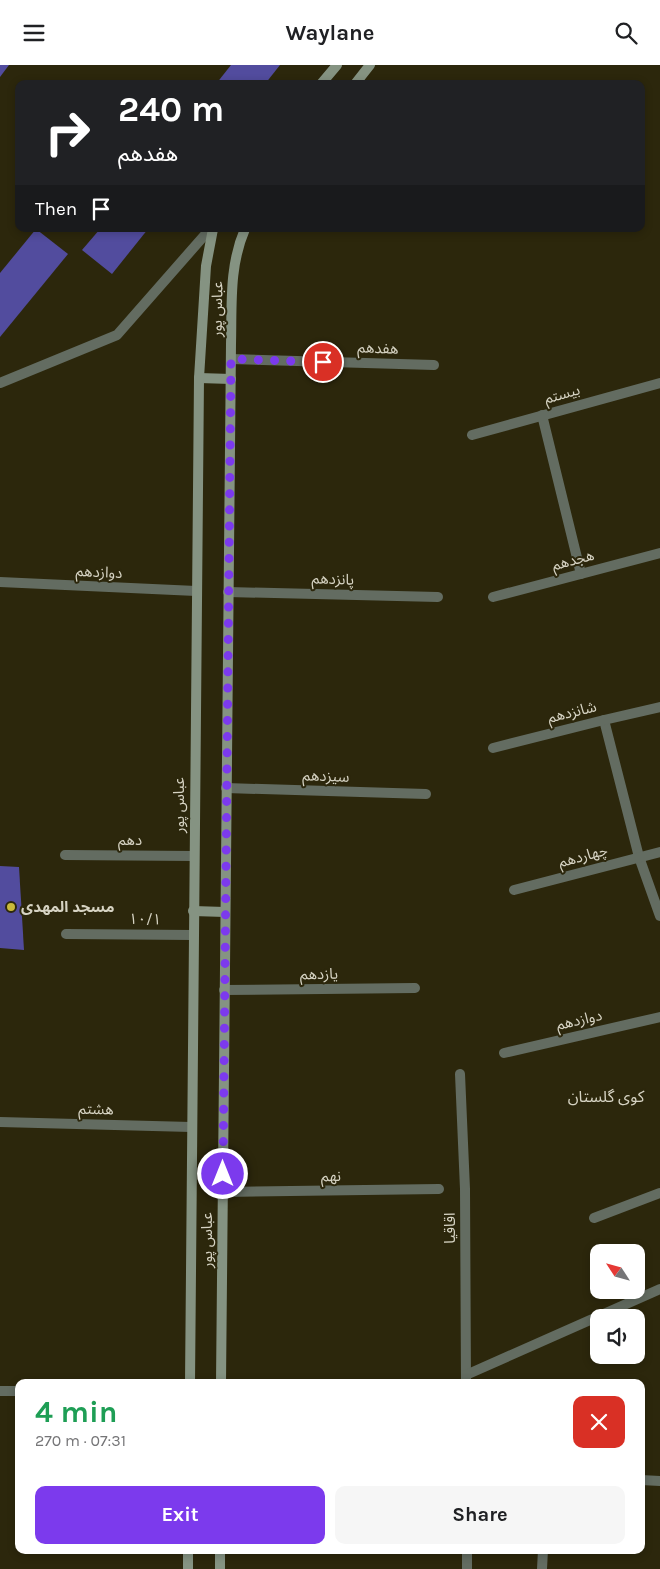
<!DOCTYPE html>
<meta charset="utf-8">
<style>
body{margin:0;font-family:Karla,"Noto Sans Arabic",sans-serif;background:#f6f6f6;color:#202124;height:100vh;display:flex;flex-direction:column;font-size:19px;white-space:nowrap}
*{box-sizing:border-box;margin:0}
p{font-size:16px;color:#757577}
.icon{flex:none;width:28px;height:28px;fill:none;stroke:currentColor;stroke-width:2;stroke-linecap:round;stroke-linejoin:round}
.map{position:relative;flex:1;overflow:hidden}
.details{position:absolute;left:15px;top:1314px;width:630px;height:175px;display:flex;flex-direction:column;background:#fff;border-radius:10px;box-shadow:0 2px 8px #0003}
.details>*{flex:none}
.banner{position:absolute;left:15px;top:15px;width:630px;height:152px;border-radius:10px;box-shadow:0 2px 8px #0003;background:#202124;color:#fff;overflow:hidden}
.needle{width:32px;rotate:306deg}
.buttons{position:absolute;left:590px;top:1179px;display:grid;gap:10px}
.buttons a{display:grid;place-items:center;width:55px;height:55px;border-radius:10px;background:#fff;box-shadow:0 2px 8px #0003;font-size:25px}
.pin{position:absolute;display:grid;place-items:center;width:42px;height:42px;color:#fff;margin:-21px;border:2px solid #fff;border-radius:50%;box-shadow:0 1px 5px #0007}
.me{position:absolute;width:55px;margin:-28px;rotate:0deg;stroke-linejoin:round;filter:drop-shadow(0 0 4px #0008)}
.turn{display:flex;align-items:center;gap:18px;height:105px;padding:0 20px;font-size:22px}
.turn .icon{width:65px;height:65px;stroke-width:2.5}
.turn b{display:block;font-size:35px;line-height:42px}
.then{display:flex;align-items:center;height:48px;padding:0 20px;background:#0003;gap:10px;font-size:19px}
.round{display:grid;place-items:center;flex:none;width:52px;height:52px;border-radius:10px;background:#f6f6f6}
.head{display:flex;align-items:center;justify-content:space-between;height:85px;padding:0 20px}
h1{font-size:30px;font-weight:700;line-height:38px;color:#1e9e55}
.cta{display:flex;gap:10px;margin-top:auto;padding:10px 20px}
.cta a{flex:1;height:58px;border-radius:10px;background:#7c3aed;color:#fff;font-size:20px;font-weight:700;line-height:58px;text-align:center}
.cta a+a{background:#f6f6f6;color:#202124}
header{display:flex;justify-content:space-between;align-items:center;height:65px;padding:0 20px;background:#fff;font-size:22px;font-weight:700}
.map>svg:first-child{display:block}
.building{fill:#524c9e}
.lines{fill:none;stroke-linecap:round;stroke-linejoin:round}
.street{stroke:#636c61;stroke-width:10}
.secondary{stroke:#859382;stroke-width:10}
.route{stroke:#7c3aed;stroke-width:9;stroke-dasharray:0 16.2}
.poi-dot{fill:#c9ba3a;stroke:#2c270c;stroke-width:2}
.labels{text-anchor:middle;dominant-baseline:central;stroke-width:4;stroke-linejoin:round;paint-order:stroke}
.street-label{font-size:15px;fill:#d6d3c3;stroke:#2c270c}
.poi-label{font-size:15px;font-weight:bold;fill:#d6d3c3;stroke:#2c270c;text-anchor:start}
.neighbourhood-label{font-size:16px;fill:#d6d3c3;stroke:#2c270c}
</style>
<header><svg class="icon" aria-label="menu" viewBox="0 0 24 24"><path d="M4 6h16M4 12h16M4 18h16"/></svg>Waylane<svg class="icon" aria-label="search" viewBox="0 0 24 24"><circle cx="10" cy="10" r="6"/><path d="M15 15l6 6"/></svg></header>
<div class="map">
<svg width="660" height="1504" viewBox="0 0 660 1504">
<rect width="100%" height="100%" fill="#2c270c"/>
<g class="building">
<path d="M0,0H9L0,12Z"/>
<path d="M231,0H280L265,19H216Z"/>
<path d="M36,164L68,189L0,272V208Z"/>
<path d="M100,164H148L112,209L82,185Z"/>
<path d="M0,801L19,802L24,885L0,883Z"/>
</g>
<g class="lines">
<g class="street">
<path d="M231,294L434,300"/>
<path d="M0,318L117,270L210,164"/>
<path d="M542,350L581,509"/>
<path d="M472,370L660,318"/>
<path d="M0,517L196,526"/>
<path d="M228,527L438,532"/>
<path d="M493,532L660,488"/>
<path d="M604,655L639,792L660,851"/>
<path d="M493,683L604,655L660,642"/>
<path d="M226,723L426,729"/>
<path d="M65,790L194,791"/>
<path d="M514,825L660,787"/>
<path d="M66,869L193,870"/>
<path d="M224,925L415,923"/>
<path d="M504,988L660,952"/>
<path d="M460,1009L465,1124L466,1318"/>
<path d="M0,1057L191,1062"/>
<path d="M223,1127L439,1124"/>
<path d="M594,1153L660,1128"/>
<path d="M466,1310L660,1224"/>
<path d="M0,1326H19"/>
<path d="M641,1415L660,1416"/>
<path d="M467,1485V1504"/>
<path d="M542,1504L543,1485"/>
</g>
<g class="secondary">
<path d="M321,19L337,0"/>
<path d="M355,19L370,0"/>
<path d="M199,313L231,314"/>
<path d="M193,846L225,847"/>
<path d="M190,1318L199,313L206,201L213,164"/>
<path d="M221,1318L231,279C232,239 229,201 245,164"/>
<path d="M188,1504V1485"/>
<path d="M220,1504V1485"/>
</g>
</g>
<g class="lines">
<path class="route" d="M223,1109L231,294L323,297"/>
</g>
<circle class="poi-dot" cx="11" cy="842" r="5"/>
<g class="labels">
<g class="street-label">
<text transform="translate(217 244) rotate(-89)">عباس پور</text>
<text transform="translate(378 283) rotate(2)">هفدهم</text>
<text transform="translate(562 329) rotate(-16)">بیستم</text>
<text transform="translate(573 495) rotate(-15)">هجدهم</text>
<text transform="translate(99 507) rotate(3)">دوازدهم</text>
<text transform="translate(333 514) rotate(2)">پانزدهم</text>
<text transform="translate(572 647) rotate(-14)">شانزدهم</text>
<text transform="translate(326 711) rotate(2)">سیزدهم</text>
<text transform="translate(179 740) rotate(-90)">عباس پور</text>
<text x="130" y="775">دهم</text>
<text transform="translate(583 791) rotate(-15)">چهاردهم</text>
<text transform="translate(145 854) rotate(1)">۱۰/۱</text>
<text transform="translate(319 909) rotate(-1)">یازدهم</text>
<text transform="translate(579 955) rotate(-13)">دوازدهم</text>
<text transform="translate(96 1044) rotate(1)">هشتم</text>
<text transform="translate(331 1111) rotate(-1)">نهم</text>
<text transform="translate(450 1163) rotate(-90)">اقاقیا</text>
<text transform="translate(207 1175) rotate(-90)">عباس پور</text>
</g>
<g class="poi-label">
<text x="21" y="842">مسجد المهدی</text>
</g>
<g class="neighbourhood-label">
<text x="606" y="1031">کوی گلستان</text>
</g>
</g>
</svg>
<div class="buttons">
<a><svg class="needle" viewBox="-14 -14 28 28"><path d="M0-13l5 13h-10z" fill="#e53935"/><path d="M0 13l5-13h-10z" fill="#757577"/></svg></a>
<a><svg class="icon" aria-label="sound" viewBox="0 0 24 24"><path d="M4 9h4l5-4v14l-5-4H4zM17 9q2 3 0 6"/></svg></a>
</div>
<div class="pin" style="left:323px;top:297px;background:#d93025"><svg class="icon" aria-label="arrive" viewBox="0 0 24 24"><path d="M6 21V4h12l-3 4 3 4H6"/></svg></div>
<svg class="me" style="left:223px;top:1109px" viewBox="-20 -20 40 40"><circle r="17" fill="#7c3aed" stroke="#fff" stroke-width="3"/><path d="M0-11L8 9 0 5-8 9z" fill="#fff"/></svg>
<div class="banner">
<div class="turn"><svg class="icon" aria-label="right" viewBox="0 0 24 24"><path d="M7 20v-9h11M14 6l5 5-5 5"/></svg><div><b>240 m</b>هفدهم</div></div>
<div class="then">Then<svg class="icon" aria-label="arrive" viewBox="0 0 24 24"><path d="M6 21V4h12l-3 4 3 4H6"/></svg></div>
</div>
<section class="details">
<div class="head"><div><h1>4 min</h1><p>270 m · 07:31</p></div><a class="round" style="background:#d93025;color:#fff"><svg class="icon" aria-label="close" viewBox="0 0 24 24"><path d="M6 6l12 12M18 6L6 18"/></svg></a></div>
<div class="cta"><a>Exit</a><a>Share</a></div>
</section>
</div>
